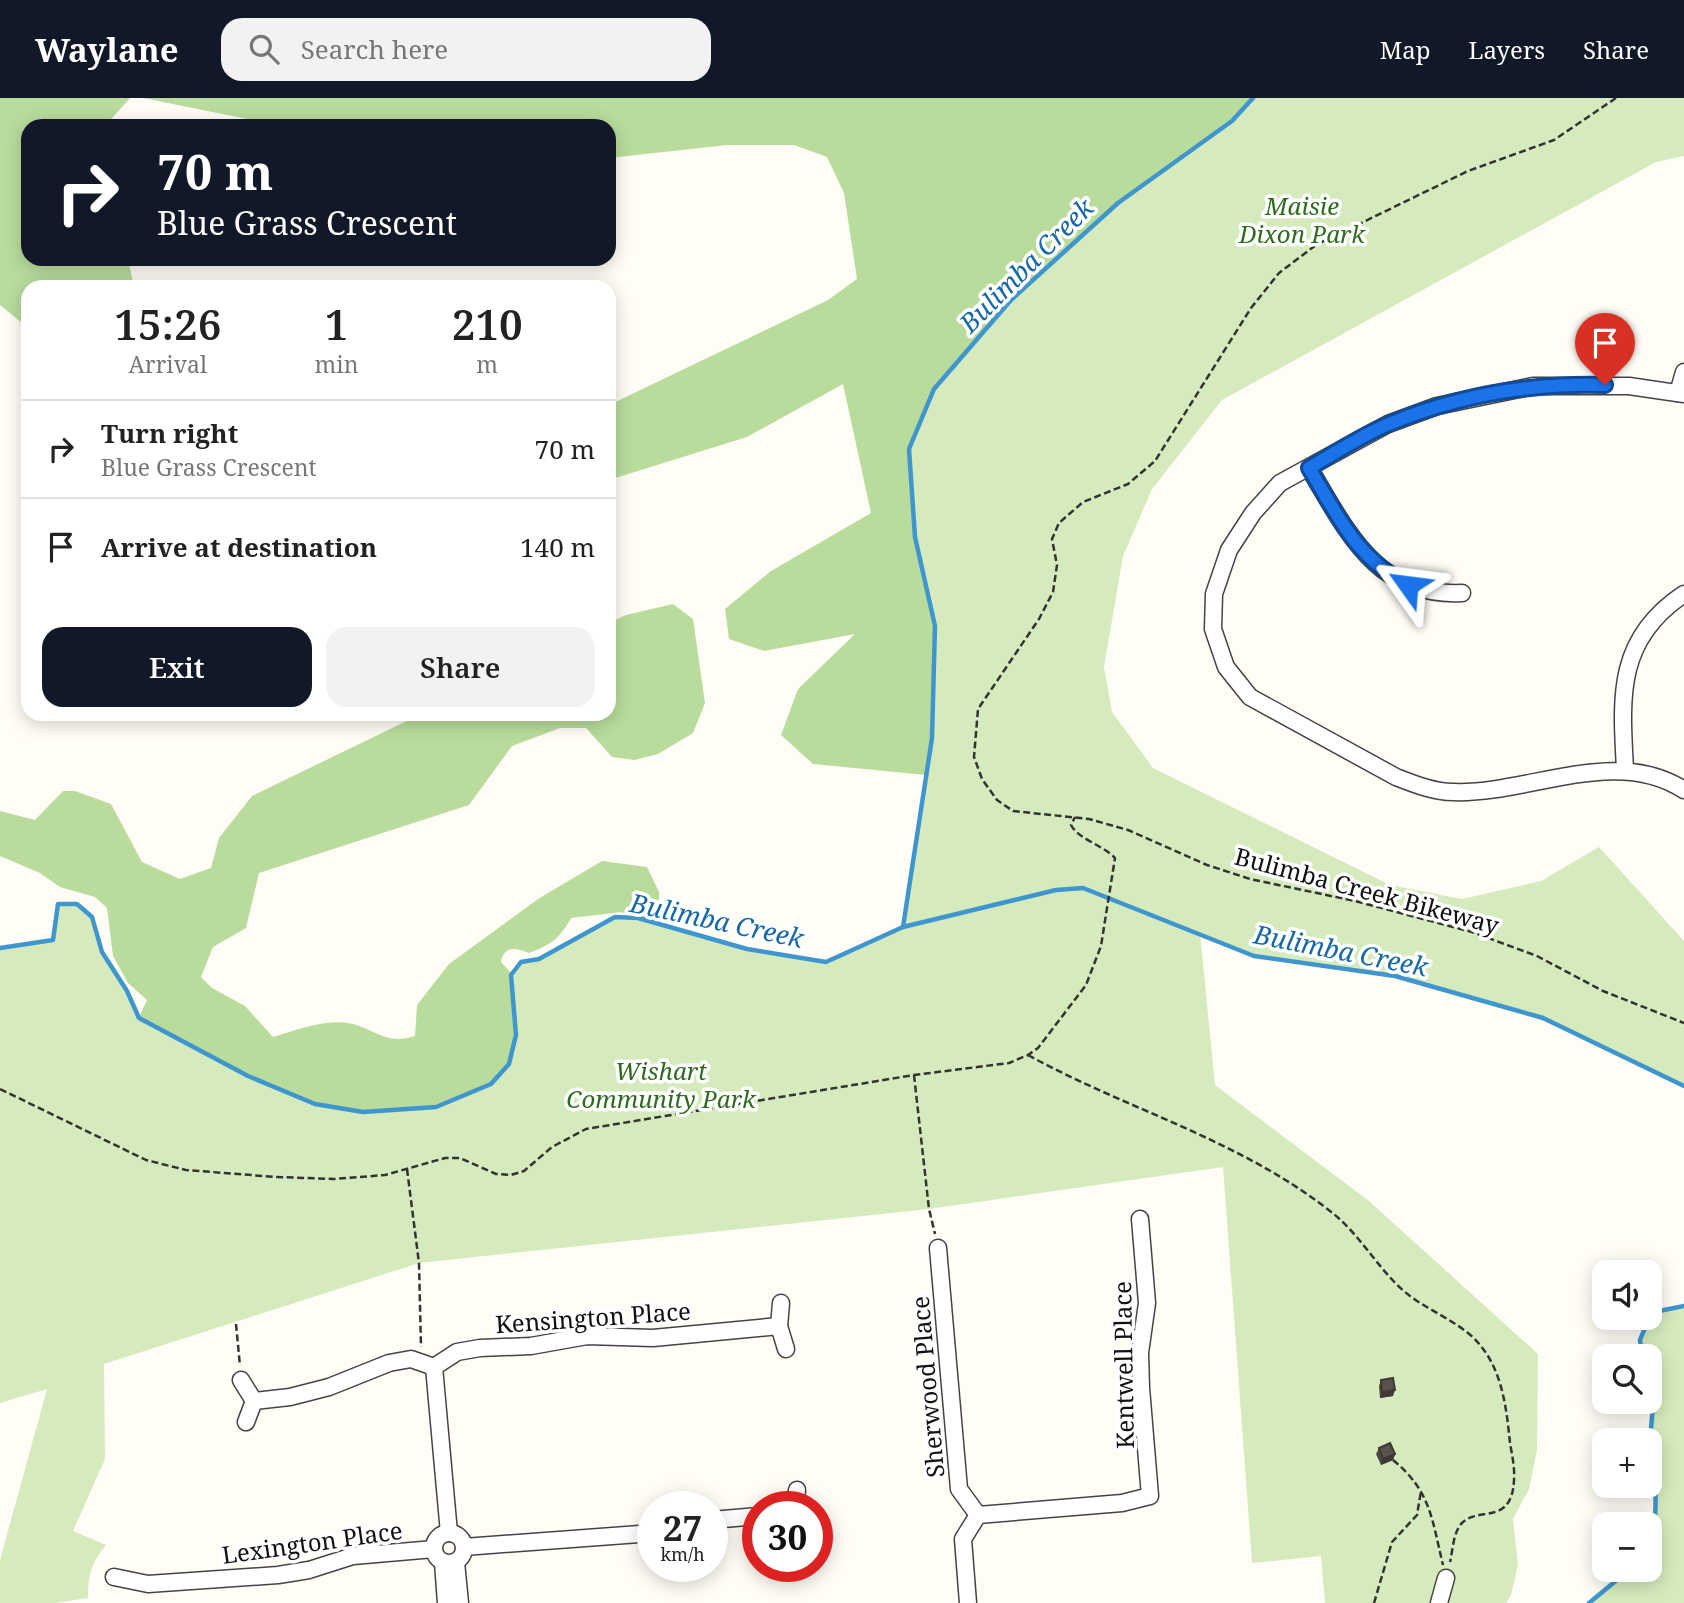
<!DOCTYPE html>
<meta charset="utf-8">
<style>
body{margin:0;font-family:"Noto Serif",serif;background:#f2f2f2;color:#222;height:100vh;display:flex;flex-direction:column;font-size:26px;white-space:nowrap}
*{box-sizing:border-box;margin:0}
p{font-size:23px;color:#767676}
.icon{flex:none;width:38px;height:38px;fill:none;stroke:currentColor;stroke-width:2;stroke-linecap:round;stroke-linejoin:round}
.map{position:relative;flex:1;overflow:hidden}
.sheet{position:absolute;left:21px;top:182px;width:595px;height:441px;display:flex;flex-direction:column;background:#fff;border-radius:21px;box-shadow:0 4px 18px #0003}
.sheet>*{flex:none}
.banner{position:absolute;left:21px;top:21px;width:595px;height:147px;border-radius:21px;box-shadow:0 4px 18px #0003;background:#111827;color:#fff;overflow:hidden}
.tools{position:absolute;left:1592px;top:1162px;display:grid;gap:14px}
.tools a{display:grid;place-items:center;width:70px;height:70px;border-radius:14px;background:#fff;box-shadow:0 4px 18px #0003;font-size:35px}
.speed{position:absolute;left:637px;top:1393px;display:flex;gap:14px;font-size:35px;font-weight:700;text-align:center}
.speed>*{display:grid;place-content:center;width:91px;height:91px;border-radius:50%;background:#fff;box-shadow:0 4px 18px #0003;line-height:1}
.speed small{font-size:18px;font-weight:400}
.speed .limit{border:10px solid #d22;background:#fff;color:#111}
.pin{position:absolute;display:grid;place-items:center;width:60px;height:60px;color:#fff;margin:-72px -30px;border-radius:50% 50% 50% 0;rotate:-45deg;box-shadow:0 0 7px #0007}
.pin .icon{rotate:45deg}
.me{position:absolute;width:77px;margin:-38px;rotate:301deg;stroke-linejoin:round;filter:drop-shadow(0 0 5px #0008)}
.turn{display:flex;align-items:center;gap:24px;height:147px;padding:0 21px;font-size:32px}
.turn .icon{width:91px;height:91px;stroke-width:2.5}
.turn b{display:block;font-size:49px;line-height:60px}
.eta{display:flex;justify-content:space-evenly;align-items:center;height:119px;text-align:center}
.eta b{font-size:42px;font-weight:600;line-height:49px}
.primary-button{display:flex;gap:14px;margin-top:auto;padding:14px 21px}
.primary-button a{flex:1;height:80px;border-radius:21px;background:#111827;color:#fff;font-size:28px;font-weight:600;line-height:80px;text-align:center}
.primary-button a+a{background:#f2f2f2;color:#222}
ul{padding:0;list-style:none}
li{display:flex;align-items:center;gap:21px;height:98px;padding:0 21px;border-top:2px solid #e0e0e0}
li div{flex:1}
li b{display:block;font-size:26px}
li em{font-style:normal}
header{display:flex;align-items:center;gap:42px;box-sizing:border-box;height:98px;padding:0 35px;background:#111827;color:#fff}
header strong{font-size:33px}
nav{display:flex;gap:38px;margin-inline-start:auto;font-size:24px}
.search{width:490px;height:63px;background:#f2f2f2;display:flex;align-items:center;gap:18px;box-sizing:border-box;padding:0 24px;border-radius:21px;color:#767676;font-size:26px}
.map>svg:first-child{display:block}
.green{fill:#d5ebbd}
.forest{fill:#b9dc9c}
.lines{fill:none;stroke-linecap:round;stroke-linejoin:round}
.stream{stroke:#3f96cf;stroke-width:4.5}
.minor-casing{stroke:#444;stroke-width:19}
.path{stroke:#333;stroke-width:2.5;stroke-dasharray:7 3.5;stroke-linecap:butt}
.minor{stroke:#fff;stroke-width:16}
.wall{fill:#4d4742}
.shaded-wall{fill:#3f3936}
.building{fill:#5a524d;stroke:#3f3936;stroke-width:2}
.route-casing{stroke:#114b97;stroke-width:18}
.route{stroke:#1a73e8;stroke-width:12}
.labels{text-anchor:middle;dominant-baseline:central;stroke-width:7;stroke-linejoin:round;paint-order:stroke}
.park-label{font-size:24px;font-style:italic;fill:#2f6b1f;stroke:#fff}
.street-label{font-size:24px;fill:#111;stroke:#fff}
.water-label{font-size:26px;font-style:italic;fill:#1768a6;stroke:#fff}
</style>
<header>
<strong>Waylane</strong>
<div class="search"><svg class="icon" aria-label="search" viewBox="0 0 24 24"><circle cx="10" cy="10" r="6"/><path d="M15 15l6 6"/></svg>Search here</div>
<nav><a>Map</a><a>Layers</a><a>Share</a></nav>
</header>
<div class="map">
<svg width="1684" height="1505" viewBox="0 0 1684 1505">
<rect width="100%" height="100%" fill="#fffdf5"/>
<g class="green">
<path d="M1253,0H1684V58L1656,64L1222,302L1152,391L1123,458L1104,569L1112,614L1153,670L1390,787L1462,801L1541,783L1599,749L1684,843V988L1543,920L1395,878L1254,858L1200,835L1215,987L1369,1103L1538,1256L1537,1352L1529,1391L1513,1421L1518,1467L1511,1497L1506,1505H1325L1321,1458L1252,1465L1223,1069L929,1111L419,1165L104,1266L105,1361L73,1433L106,1447C91,1465 88,1478 88,1500L55,1505H0V1462L47,1291L0,1305V850L53,842L58,806H77L92,819L102,854L127,893L139,920L248,978L516,937L511,877L521,864L539,861L615,819L638,820L747,851L825,864L903,830L932,640L935,528L915,439L909,351L934,291L1011,202L1118,105L1232,23Z"/>
<path d="M1684,1208V1505H1589L1629,1472H1650L1655,1375L1650,1360L1653,1307L1650,1258H1642C1638,1221 1650,1214 1684,1208Z"/>
</g>
<g class="forest">
<path d="M0,0H130L105,28H28V161H128L134,189H28V230L0,207Z"/>
<path d="M143,0H1253L1232,23L1118,105L1011,202L934,292L909,351L915,439L935,528L932,640L926,677L813,666L781,637L798,591L855,536L764,553L729,541L725,511L771,473L871,415L843,286L747,339L609,382V307L828,202L857,181L844,95L827,59L794,47H727L609,60V28H282Z"/>
<path d="M673,506L693,521L705,605L693,635L658,656L634,662L612,659L586,630H560L512,648L469,707L259,775L246,830L213,849L201,879L212,890L245,908L273,939C296,932 324,921 348,925C376,930 384,948 415,938L417,907L449,866L538,801L602,763L647,769L659,794V826L621,814L571,820C560,840 551,847 529,855C516,850 504,847 501,864C504,868 510,872 511,877C517,893 515,939 511,956C505,981 483,989 462,998C347,1046 238,973 139,920L147,902L128,885L113,858L107,810L95,799L60,789L40,775L0,758V713L35,722L63,693H75L111,706L142,764L180,781L211,770L219,740L252,698L421,616H609V525L626,517Z"/>
</g>
<g class="lines">
<g class="stream">
<path d="M903,829L932,640L935,528L915,439L909,351L934,291L1011,202L1118,105L1232,23L1253,0"/>
<path d="M0,850L53,842L58,806H77L92,819L102,854L127,893L139,920L248,978L315,1006L363,1014L436,1009L491,986L509,966L516,937L511,877L521,864L539,861L615,819L638,820L747,851L826,864L903,829L1056,792L1083,790L1254,858L1395,878L1543,920L1684,988"/>
<path d="M1650,1219L1659,1213L1684,1208"/>
<path d="M1642,1258L1640,1242L1649,1220"/>
<path d="M1650,1342L1653,1307L1650,1298"/>
<path d="M1650,1361C1657,1385 1658,1421 1650,1445"/>
<path d="M1589,1505L1629,1472"/>
</g>
<defs>
<g id="minor">
<path d="M1678,295L1684,274"/>
<path d="M1684,296L1629,288H1533L1437,308L1388,326L1280,385L1253,415L1229,452L1214,496L1213,531L1226,569L1250,599L1396,679C1414,686 1434,694 1453,694C1528,697 1615,647 1684,692"/>
<path d="M1309,370C1347,433 1376,499 1462,495"/>
<path d="M1625,671C1621,599 1616,541 1684,496"/>
<path d="M938,1150L959,1391L978,1417"/>
<path d="M781,1205L779,1228L786,1251"/>
<path d="M434,1269L449,1435"/>
<path d="M241,1282L254,1303L246,1324"/>
<path d="M254,1303L290,1299L329,1289L389,1265L411,1261L434,1269L457,1254L480,1250L531,1248L587,1238L653,1240L779,1228"/>
<path d="M795,1409L797,1392"/>
<path d="M712,1422L758,1418"/>
<circle cx="449" cy="1450" r="15"/>
<path d="M464,1449L653,1435"/>
<path d="M443,1464L446,1505"/>
<path d="M456,1464L460,1505"/>
<path d="M114,1479L148,1486L278,1477L309,1472L353,1458L434,1451"/>
<path d="M968,1505L963,1441L978,1417L1122,1405L1150,1398L1141,1290L1140,1255L1147,1205L1140,1121"/>
<path d="M1439,1505L1446,1480"/>
</g>
</defs>
<use href="#minor" class="minor-casing"/>
<g class="path">
<path d="M1616,0L1554,42L1468,73L1316,147L1279,175L1251,210L1155,363L1128,386L1083,404L1059,425L1052,441L1057,467L1053,494L1039,521L978,611L974,659L982,681L997,702L1013,713L1089,721L1128,732L1207,767L1250,781L1355,803L1472,834L1537,858L1603,893L1684,925"/>
<path d="M1028,957C1128,1012 1238,1041 1330,1113C1360,1136 1377,1170 1405,1194C1424,1210 1448,1219 1468,1235C1501,1262 1506,1305 1510,1345C1512,1357 1515,1370 1514,1382C1512,1427 1480,1409 1463,1424C1453,1433 1453,1452 1450,1464"/>
<path d="M914,977L929,1111L935,1136"/>
<path d="M0,991L146,1062L186,1072L276,1079L334,1081L385,1077L445,1060H460L496,1076L511,1077L524,1073L552,1049L586,1031L914,977L1009,965L1028,957L1038,950L1086,887L1101,848L1115,760C1103,747 1078,741 1071,727L1075,719"/>
<path d="M407,1071L419,1165L421,1249"/>
<path d="M236,1226L240,1268"/>
<path d="M1393,1362C1431,1393 1432,1422 1443,1467"/>
<path d="M1374,1505L1392,1444L1417,1417L1421,1393"/>
</g>
<use href="#minor" class="minor"/>
</g>
<g class="wall">
<path d="M1381,1282L1393,1298L1380,1300L1379,1288Z"/>
<path d="M1379,1350L1395,1356L1393,1362L1381,1367L1376,1356Z"/>
</g>
<g class="shaded-wall">
<path d="M1395,1292L1393,1298L1380,1300L1382,1294Z"/>
<path d="M1395,1356L1393,1362L1381,1367L1383,1361Z"/>
</g>
<g class="building">
<path d="M1393,1280L1395,1292L1382,1294L1381,1282Z"/>
<path d="M1390,1345L1395,1356L1383,1361L1379,1350Z"/>
</g>
<g class="lines">
<defs>
<path id="route" d="M1408,487C1356,460 1338,418 1309,370C1335,355 1362,337 1389,326C1458,297 1530,285 1605,287"/>
</defs>
<use href="#route" class="route-casing"/>
<use href="#route" class="route"/>
</g>
<g class="labels">
<g class="park-label">
<text x="1302" y="107">Maisie<tspan x="1302" dy="28">Dixon Park</tspan></text>
<text x="661" y="972">Wishart<tspan x="661" dy="28">Community Park</tspan></text>
</g>
<g class="street-label">
<text transform="translate(1367 792) rotate(15)">Bulimba Creek Bikeway</text>
<text transform="translate(593 1219) rotate(-4)">Kensington Place</text>
<text transform="translate(1123 1267) rotate(-91)">Kentwell Place</text>
<text transform="translate(927 1289) rotate(-95)">Sherwood Place</text>
<text transform="translate(312 1444) rotate(-8)">Lexington Place</text>
</g>
<g class="water-label">
<text transform="translate(1026 167) rotate(-45)">Bulimba Creek</text>
<text transform="translate(717 822) rotate(12)">Bulimba Creek</text>
<text transform="translate(1341 852) rotate(11)">Bulimba Creek</text>
</g>
</g>
</svg>
<div class="tools">
<a><svg class="icon" aria-label="sound" viewBox="0 0 24 24"><path d="M4 9h4l5-4v14l-5-4H4zM17 9q2 3 0 6"/></svg></a>
<a><svg class="icon" aria-label="search" viewBox="0 0 24 24"><circle cx="10" cy="10" r="6"/><path d="M15 15l6 6"/></svg></a>
<a>+</a>
<a>−</a>
</div>
<div class="speed"><div>27<small>km/h</small></div><div class="limit">30</div></div>
<div class="pin" style="left:1605px;top:287px;background:#d93025"><svg class="icon" aria-label="arrive" viewBox="0 0 24 24"><path d="M6 21V4h12l-3 4 3 4H6"/></svg></div>
<svg class="me" style="left:1408px;top:487px" viewBox="-20 -20 40 40"><path d="M0-17L14 15 0 8-14 15z" fill="#1a73e8" stroke="#fff" stroke-width="4"/></svg>
<div class="banner">
<div class="turn"><svg class="icon" aria-label="right" viewBox="0 0 24 24"><path d="M7 20v-9h11M14 6l5 5-5 5"/></svg><div><b>70 m</b>Blue Grass Crescent</div></div>
</div>
<section class="sheet">
<div class="eta">
<div><b>15:26</b><p>Arrival</p></div>
<div><b>1</b><p>min</p></div>
<div><b>210</b><p>m</p></div>
</div>
<ul>
<li><svg class="icon" aria-label="right" viewBox="0 0 24 24"><path d="M7 20v-9h11M14 6l5 5-5 5"/></svg><div><b>Turn right</b><p>Blue Grass Crescent</p></div><em>70 m</em></li>
<li><svg class="icon" aria-label="arrive" viewBox="0 0 24 24"><path d="M6 21V4h12l-3 4 3 4H6"/></svg><div><b>Arrive at destination</b></div><em>140 m</em></li>
</ul>
<div class="primary-button"><a>Exit</a><a>Share</a></div>
</section>
</div>
